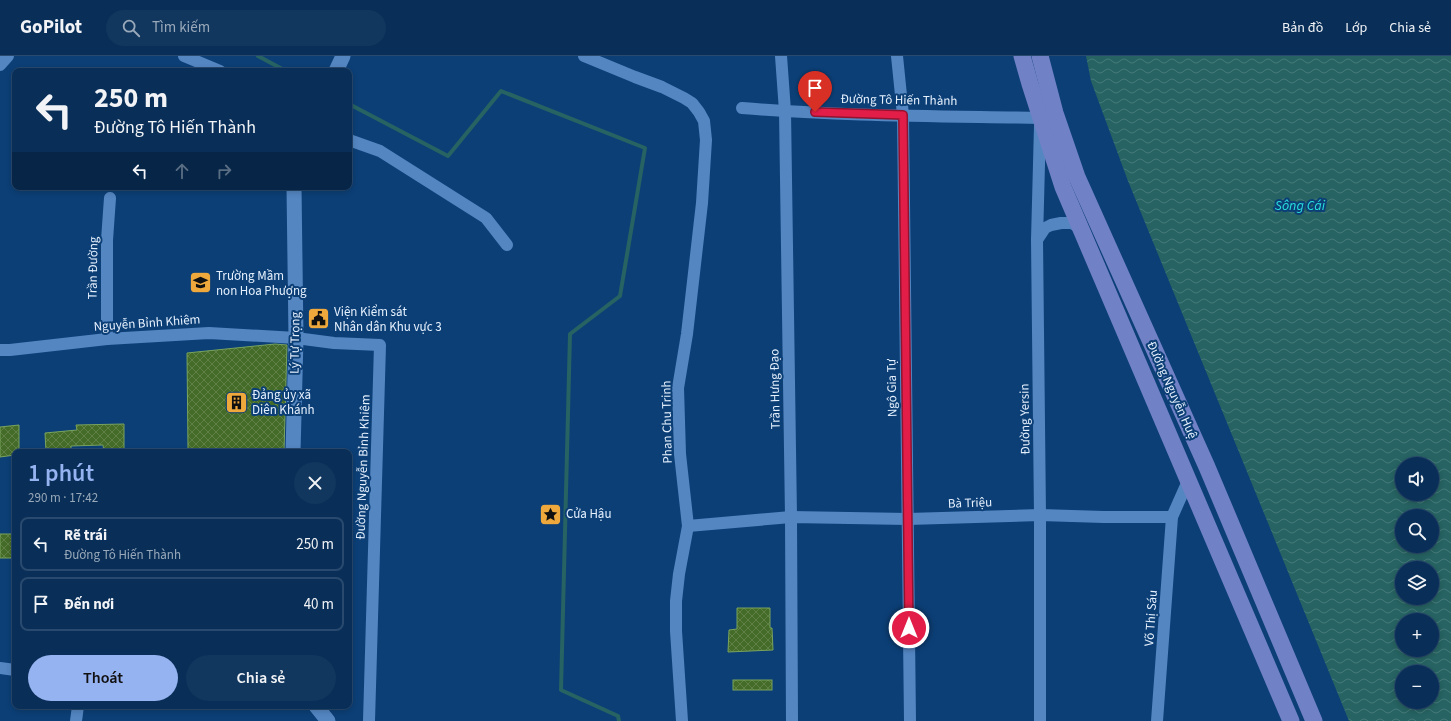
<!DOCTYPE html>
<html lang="vi">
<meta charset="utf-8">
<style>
body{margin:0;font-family:"Source Sans 3",sans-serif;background:#12375e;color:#f1f3f6;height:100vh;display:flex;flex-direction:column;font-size:15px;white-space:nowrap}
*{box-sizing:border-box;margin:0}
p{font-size:13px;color:#99a9ba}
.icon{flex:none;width:22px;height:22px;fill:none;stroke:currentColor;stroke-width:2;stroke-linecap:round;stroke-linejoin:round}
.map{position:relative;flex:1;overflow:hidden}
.details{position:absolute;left:12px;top:393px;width:340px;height:260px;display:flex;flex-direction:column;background:#092f58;border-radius:8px;box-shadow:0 2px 6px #0003,0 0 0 1px #294a6e}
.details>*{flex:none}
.hud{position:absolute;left:12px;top:12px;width:340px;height:122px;border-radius:8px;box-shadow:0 2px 6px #0003,0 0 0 1px #294a6e;background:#092f58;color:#f1f3f6;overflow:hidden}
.buttons{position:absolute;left:1395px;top:401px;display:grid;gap:8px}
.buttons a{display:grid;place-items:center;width:44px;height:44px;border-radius:50%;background:#092f58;box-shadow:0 2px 6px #0003,0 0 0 1px #294a6e;font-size:20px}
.pin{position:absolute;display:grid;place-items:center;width:34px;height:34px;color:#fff;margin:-41px -17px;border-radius:50% 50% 50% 0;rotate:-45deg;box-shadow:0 0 4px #0007}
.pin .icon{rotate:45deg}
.me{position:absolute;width:44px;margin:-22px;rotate:0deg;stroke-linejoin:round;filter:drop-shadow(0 0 3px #0008)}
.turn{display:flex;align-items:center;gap:14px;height:84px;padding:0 16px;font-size:18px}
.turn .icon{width:52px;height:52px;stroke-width:2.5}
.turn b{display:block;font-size:28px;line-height:34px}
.lanes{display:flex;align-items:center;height:38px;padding:0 16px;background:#0003;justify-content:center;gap:20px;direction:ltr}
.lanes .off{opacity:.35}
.round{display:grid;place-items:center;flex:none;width:42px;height:42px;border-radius:21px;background:#12375e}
.overview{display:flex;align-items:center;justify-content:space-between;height:68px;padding:0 16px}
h1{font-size:24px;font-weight:600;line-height:30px;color:#95b2f1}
.action{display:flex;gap:8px;margin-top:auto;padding:8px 16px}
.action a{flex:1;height:46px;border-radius:24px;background:#95b2f1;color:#111;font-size:16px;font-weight:600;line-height:46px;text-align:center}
.action a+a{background:#12375e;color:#f1f3f6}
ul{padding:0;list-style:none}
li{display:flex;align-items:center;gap:12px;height:54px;margin:0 8px 6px;padding:0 8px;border:2px solid #294a6e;border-radius:8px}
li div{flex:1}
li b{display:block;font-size:15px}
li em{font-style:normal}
header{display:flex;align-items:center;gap:24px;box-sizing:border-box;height:56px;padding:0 20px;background:#092f58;border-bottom:1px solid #294a6e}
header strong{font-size:19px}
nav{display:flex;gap:22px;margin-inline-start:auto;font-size:14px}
.search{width:280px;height:36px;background:#12375e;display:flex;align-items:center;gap:10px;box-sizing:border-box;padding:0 14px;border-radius:22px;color:#99a9ba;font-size:15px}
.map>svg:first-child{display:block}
.water{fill:url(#water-waves);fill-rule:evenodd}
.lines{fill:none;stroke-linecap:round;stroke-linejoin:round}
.stream{stroke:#266362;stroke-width:4}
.building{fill:url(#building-cross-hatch);stroke:#79a35e}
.minor{stroke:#5486c2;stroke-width:12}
.tertiary{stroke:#5486c2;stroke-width:15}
.secondary{stroke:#7081c6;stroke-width:17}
.route-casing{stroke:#92132f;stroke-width:10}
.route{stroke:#e11d48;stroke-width:7}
.labels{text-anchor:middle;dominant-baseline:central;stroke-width:4;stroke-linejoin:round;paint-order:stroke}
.street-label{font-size:13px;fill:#e5f0fd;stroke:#0c3f76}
.poi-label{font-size:13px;fill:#e5f0fd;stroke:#0c3f76;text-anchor:start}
.water-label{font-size:14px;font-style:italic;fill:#29dddc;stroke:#0c3f76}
</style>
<header>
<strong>GoPilot</strong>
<div class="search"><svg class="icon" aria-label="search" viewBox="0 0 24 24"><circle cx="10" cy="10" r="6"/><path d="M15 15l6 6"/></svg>Tìm kiếm</div>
<nav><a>Bản đồ</a><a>Lớp</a><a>Chia sẻ</a></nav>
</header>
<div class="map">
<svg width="1451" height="665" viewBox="0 0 1451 665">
<defs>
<pattern id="water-waves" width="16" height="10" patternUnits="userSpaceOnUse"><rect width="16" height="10" fill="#266362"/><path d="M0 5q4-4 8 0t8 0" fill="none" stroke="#457a79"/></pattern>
<pattern id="building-cross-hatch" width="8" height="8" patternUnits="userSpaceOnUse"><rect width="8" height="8" fill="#446b27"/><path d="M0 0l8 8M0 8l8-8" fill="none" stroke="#5f8047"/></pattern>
</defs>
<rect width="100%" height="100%" fill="#0c3f76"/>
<path class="water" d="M1086,0H1451V665H1349L1128,125L1091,25ZM1402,408H1432V438H1402ZM1402,460H1432V490H1402ZM1402,512H1432V542H1402ZM1402,564H1432V594H1402ZM1402,616H1432V646H1402Z"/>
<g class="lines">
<g class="stream">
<path d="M258,0L286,15"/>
<path d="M349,48L448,100L501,35L645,92L620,240L570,278L561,634L618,660L619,665"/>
</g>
</g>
<g class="building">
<path d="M275,288L287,289L284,395L188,394L187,297Z"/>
<path d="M124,368V396H104L103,389L71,390V396H46L45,377L77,374L76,369Z"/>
<path d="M19,369V396H15V399L0,401V371Z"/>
<rect x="0" y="478" width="15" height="24"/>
<path d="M737,552H770V572H772L773,594L728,596L729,574L737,573Z"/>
<rect x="733" y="624" width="39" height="10"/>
</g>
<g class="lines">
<g class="minor">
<path d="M184,0L220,15"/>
<path d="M584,0L635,21L662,31L684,42L692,47L699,56L704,65L706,84L702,147L687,278L678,332L680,398L688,470L679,518L676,545V575L682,665"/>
<path d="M781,0L785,55L791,461L792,665"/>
<path d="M897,0L903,59L910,665"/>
<path d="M0,9L8,0"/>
<path d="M742,52C841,60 941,60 1040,62L1048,59"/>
<path d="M349,84L380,95L486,162L507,189"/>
<path d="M1037,184L1045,172L1051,169L1061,167H1072L1081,173"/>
<path d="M107,283V184L110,142"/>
<path d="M0,294H10L107,283L209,277L296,282L334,287L380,289L369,665"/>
<path d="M688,470L791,461L908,463L1040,459L1104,461H1172"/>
<path d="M0,612L15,614"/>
<path d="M76,665L78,650"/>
<path d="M1040,665V459L1037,184L1040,70"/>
<path d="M1157,665L1172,461L1188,425"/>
</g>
<g class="tertiary">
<path d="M336,15L343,0"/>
<path d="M293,396L296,282L294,131"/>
<path d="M316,650L328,665"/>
</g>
<g class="secondary">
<path d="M1022,0L1030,28L1063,131L1291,665"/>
<path d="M1040,0L1055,57L1077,121L1207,411L1314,665"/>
</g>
</g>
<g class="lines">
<defs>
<path id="route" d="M815,56L903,59L909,572"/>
</defs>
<use href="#route" class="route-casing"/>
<use href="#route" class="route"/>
</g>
<defs>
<symbol id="school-square" viewBox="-11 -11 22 22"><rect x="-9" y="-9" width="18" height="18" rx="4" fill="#eea83c" stroke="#0c3f76"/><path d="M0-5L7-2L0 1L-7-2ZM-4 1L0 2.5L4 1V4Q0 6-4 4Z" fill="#111"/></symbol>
<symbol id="civic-square" viewBox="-11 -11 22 22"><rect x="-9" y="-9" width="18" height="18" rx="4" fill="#eea83c" stroke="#0c3f76"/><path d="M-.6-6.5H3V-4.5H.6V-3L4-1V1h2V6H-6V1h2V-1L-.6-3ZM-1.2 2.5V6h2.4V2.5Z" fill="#111"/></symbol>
<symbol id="building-square" viewBox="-11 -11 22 22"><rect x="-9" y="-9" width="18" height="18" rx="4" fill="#eea83c" stroke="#0c3f76"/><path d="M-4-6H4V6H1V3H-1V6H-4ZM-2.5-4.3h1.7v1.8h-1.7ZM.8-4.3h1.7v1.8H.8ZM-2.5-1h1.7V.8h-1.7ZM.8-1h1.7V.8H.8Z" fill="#111"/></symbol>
<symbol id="sight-square" viewBox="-11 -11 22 22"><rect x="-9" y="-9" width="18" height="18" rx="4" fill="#eea83c" stroke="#0c3f76"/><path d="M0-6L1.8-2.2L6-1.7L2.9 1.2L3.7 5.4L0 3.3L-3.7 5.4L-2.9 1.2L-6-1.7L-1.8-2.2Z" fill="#111"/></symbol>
</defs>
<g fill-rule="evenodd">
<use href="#school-square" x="188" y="214" width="25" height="25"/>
<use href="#civic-square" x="306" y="250" width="25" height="25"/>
<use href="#building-square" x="224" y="334" width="25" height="25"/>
<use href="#sight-square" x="538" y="446" width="25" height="25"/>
</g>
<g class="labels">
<g class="street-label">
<text transform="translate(899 44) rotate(1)">Đường Tô Hiến Thành</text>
<text transform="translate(93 212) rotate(-89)">Trần Đường</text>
<text transform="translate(147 267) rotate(-4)">Nguyễn Bỉnh Khiêm</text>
<text transform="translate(295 287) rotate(-89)">Lý Tự Trọng</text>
<text transform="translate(892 332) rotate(-91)">Ngô Gia Tự</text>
<text transform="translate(775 333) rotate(-91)">Trần Hưng Đạo</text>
<text transform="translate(1172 334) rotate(66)">Đường Nguyễn Huệ</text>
<text transform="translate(1025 363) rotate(-91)">Đường Yersin</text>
<text transform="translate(667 366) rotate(-91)">Phan Chu Trinh</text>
<text transform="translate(363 411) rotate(-88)">Đường Nguyễn Bỉnh Khiêm</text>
<text transform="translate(970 447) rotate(-2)">Bà Triệu</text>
<text transform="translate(1151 562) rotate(-86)">Võ Thị Sáu</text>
</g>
<g class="poi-label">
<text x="216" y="220">Trường Mầm<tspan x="216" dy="15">non Hoa Phượng</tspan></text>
<text x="334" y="256">Viện Kiểm sát<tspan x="334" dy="15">Nhân dân Khu vực 3</tspan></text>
<text x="252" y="339">Đảng ủy xã<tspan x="252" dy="15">Diên Khánh</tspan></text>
<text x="566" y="458">Cửa Hậu</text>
</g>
<g class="water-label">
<text x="1300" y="150">Sông Cái</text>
</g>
</g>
</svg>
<div class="buttons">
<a><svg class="icon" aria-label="sound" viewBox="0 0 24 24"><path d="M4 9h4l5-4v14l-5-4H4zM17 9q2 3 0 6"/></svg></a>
<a><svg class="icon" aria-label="search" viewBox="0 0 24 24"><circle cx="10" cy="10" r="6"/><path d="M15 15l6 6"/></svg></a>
<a><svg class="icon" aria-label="layers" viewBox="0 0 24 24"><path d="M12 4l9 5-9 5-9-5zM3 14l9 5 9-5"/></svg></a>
<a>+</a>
<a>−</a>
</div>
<div class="pin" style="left:815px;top:56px;background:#d93025"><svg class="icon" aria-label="arrive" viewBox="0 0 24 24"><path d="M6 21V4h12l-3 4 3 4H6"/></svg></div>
<svg class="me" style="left:909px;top:572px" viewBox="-20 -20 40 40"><circle r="17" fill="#e11d48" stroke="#fff" stroke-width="3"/><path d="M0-11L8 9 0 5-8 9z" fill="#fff"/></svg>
<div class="hud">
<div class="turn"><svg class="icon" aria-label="left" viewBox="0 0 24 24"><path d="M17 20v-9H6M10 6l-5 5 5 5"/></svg><div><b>250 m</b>Đường Tô Hiến Thành</div></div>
<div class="lanes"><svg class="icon" aria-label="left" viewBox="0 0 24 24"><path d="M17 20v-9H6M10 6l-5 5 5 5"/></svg><svg class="icon off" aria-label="ahead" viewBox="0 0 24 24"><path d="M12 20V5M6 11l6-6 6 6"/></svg><svg class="icon off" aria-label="right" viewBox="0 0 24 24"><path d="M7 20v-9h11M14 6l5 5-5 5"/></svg></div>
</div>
<section class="details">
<div class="overview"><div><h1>1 phút</h1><p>290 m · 17:42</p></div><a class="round"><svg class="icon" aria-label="close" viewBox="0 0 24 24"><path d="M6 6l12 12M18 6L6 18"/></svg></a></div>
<ul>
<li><svg class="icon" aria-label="left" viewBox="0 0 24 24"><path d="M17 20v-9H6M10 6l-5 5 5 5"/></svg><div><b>Rẽ trái</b><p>Đường Tô Hiến Thành</p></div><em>250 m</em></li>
<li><svg class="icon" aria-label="arrive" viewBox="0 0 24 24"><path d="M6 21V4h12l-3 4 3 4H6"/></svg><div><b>Đến nơi</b></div><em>40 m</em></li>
</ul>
<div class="action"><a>Thoát</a><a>Chia sẻ</a></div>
</section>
</div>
